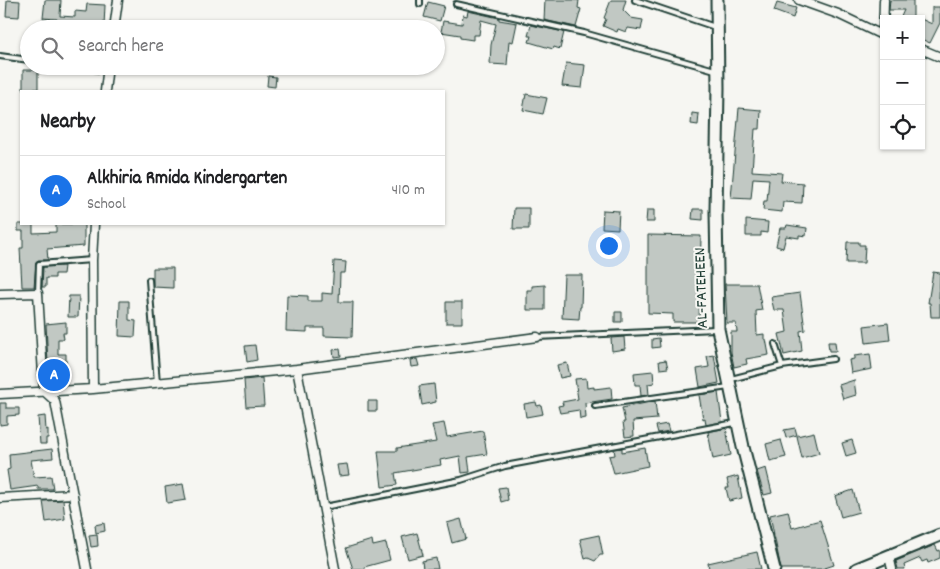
<!DOCTYPE html>
<meta charset="utf-8">
<style>
:root{--surface:#fff;--page:#f2f2f2;--text:#202124;--muted:#757577;--line:#e0e0e0;--accent:#1a73e8}
body{margin:0;font-family:Dekko,sans-serif;background:var(--page);color:var(--text)}
.controls{position:absolute;right:15px;top:15px;display:grid;overflow:hidden;border-radius:0px;box-shadow:0 1px 4px #0004}
.controls button{width:45px;height:45px;display:grid;place-items:center;padding:0;border:0;border-bottom:1px solid var(--line);background:var(--surface);color:var(--text);font:25px sans-serif}
.you{position:absolute;left:608px;top:245px;width:18px;height:18px;margin:-12px;border:4px solid #fff;border-radius:50%;background:#1a73e8;box-shadow:0 0 0 8px #1a73e833}
.badge{display:grid;place-items:center;width:32px;height:32px;border-radius:50%;background:var(--accent);color:#fff;font-size:16px;font-weight:700}
.pin{position:absolute;translate:-50% -50%;border:2px solid #fff;box-shadow:0 1px 5px #0006}
.list{margin:0;padding:0;list-style:none}
h2{display:flex;justify-content:space-between;align-items:center;height:65px;margin:0;padding:0 20px;font-size:21px}
h2 small{font-size:16px;font-weight:400;color:var(--muted)}
.list li{display:grid;grid-template-columns:32px 1fr auto;gap:15px;align-items:center;box-sizing:border-box;height:70px;padding:0 20px;border-top:1px solid var(--line)}
.list b{display:block;font-size:19px;white-space:nowrap}
.list p{margin:0;font-size:16px;white-space:nowrap;color:var(--muted)}
.list em{font-size:16px;font-style:normal;color:var(--muted)}
.icon{flex:none;width:28px;height:28px;fill:none;stroke:currentColor;stroke-width:2;stroke-linecap:round;stroke-linejoin:round}
.map{position:relative;flex:none;width:940px;height:569px;overflow:hidden}
.search{position:absolute;background:var(--surface);box-shadow:0 1px 4px #0004;left:20px;top:20px;width:425px;height:55px;display:flex;align-items:center;gap:12px;box-sizing:border-box;padding:0 18px;border-radius:28px;color:var(--muted);font-size:19px}
.panel{position:absolute;background:var(--surface);box-shadow:0 1px 4px #0004;left:20px;top:90px;width:425px;height:135px;border-radius:0px}
.map>svg:first-child{display:block}
.building{fill:#c1c8c3;stroke:#1f3d34}
.lines{fill:none;stroke-linecap:round;stroke-linejoin:round}
.lane-casing{stroke:#1f3d34;stroke-width:8}
.street-casing{stroke:#1f3d34;stroke-width:11}
.secondary-casing{stroke:#1f3d34;stroke-width:15}
.lane{stroke:#f6f6f2;stroke-width:4}
.street{stroke:#f6f6f2;stroke-width:8}
.secondary{stroke:#f6f6f2;stroke-width:11}
.labels{text-anchor:middle;dominant-baseline:central;stroke-width:4;stroke-linejoin:round;paint-order:stroke}
.street-label{font-size:16px;fill:#1f3d34;stroke:#f6f6f2}
</style>
<div class="map">
<svg width="940" height="569" viewBox="0 0 940 569">
<rect width="100%" height="100%" fill="#f6f6f2"/>
<filter id="ink" filterUnits="userSpaceOnUse"><feTurbulence type="fractalNoise" baseFrequency=".02" numOctaves="2"/><feDisplacementMap in="SourceGraphic" scale="10" xChannelSelector="R" yChannelSelector="G"/><feConvolveMatrix kernelMatrix="1 2 1 2 8 2 1 2 1" color-interpolation-filters="sRGB"/></filter>
<g filter="url(#ink)">
<path class="building" d="M7,0l13,1 -1,16 -13,-1z
M45,0h16l-1,16 15,1v-6l11,1 1,-8 18,1 -1,21 -29,-2v5h-13v-2l-6,-1 1,-7 -14,-1z
M545,0h34l-1,8 3,1 -5,18 -32,-7z
M611,0h15l-3,10 8,8 12,2 -2,10 -13,-2 -2,4 -8,-3 -1,3 -14,-6 3,-7 -2,-1z
M890,0h23v19h-13l4,-9h-15z
M428,2l16,4 -4,15 -16,-4z
M777,3l19,5 -3,10 -19,-7z
M932,7h8v16l-10,20 -9,-4v-20l11,5z
M468,11l31,7v2l18,3 -4,19 -4,-1 -2,24 -17,-1 1,-19 5,-21 -15,-4 -2,15h-6v5l-13,-2v-3l-19,-3 2,-11 19,3 1,-9 4,1z
M531,25l33,7 -4,17 -6,-2 -1,2 -24,-7 2,-6h-3z
M566,63l19,2 -3,23 -20,-2z
M23,70h15v19h-15z
M268,76l8,1 -1,10 -8,-1z
M526,94l21,4 -4,16 -20,-4z
M739,108l22,2 -1,19h-5l-3,42 30,2 -1,8 22,2 -1,20 -19,-1 -1,10 -19,-2 1,-9h3l2,-22 -16,-1 -2,21 -20,-1z
M692,113l7,1 -1,11 -7,-1z
M514,208h15v21h-16z
M693,209h10v11l-11,-1z
M603,210l16,1 -1,18 -16,-1z
M647,210h7v12h-8z
M746,220l22,2 -1,11 -6,-1v4h-15z
M18,224h15v9l23,-1v-8h28v22l-37,3 1,11h-10l-2,3 -2,24h-12l-2,-39h3v-17h-5z
M787,225l20,3 -1,8 -7,-1v3l-13,-2 -3,12 -7,-2 4,-18h6z
M648,235l53,1 -2,86h-26v-8l-25,-1z
M847,242h12v3h6l-1,18h-18z
M334,261l12,1 -1,11h-5l-1,29h14l-1,35 -28,-1v-8h-17v4l-21,-1 1,-36 21,1v5h14v-8l10,1z
M64,266l-1,8h-8v4h-9v9h-4l1,-20z
M153,268h20v20l-20,-1z
M933,272l7,1 -1,25h1v19h-9l-1,-14h-2z
M564,275h18l-1,32h-1l-1,12 -17,-1z
M725,284h32l5,26 -6,1 1,24 7,-1v5h2l3,16 -23,4 1,5 -13,3 -3,-15v-20h6l-1,-9h-9z
M545,285v25h-18v-20h5v-4z
M800,293l5,37 -5,1 2,20 -18,4 -5,-21 8,-2 -3,-22h-10l-3,-13z
M69,296h10l-1,21h-10z
M120,301h9v19l7,1 -1,16 -16,-1z
M446,302h16v21h-16z
M615,312h7v10h-7z
M66,322v11h-3l1,6h-6v15h8v10h-5l1,20h-13l-3,-60z
M888,323l2,17 -24,3 -2,-17z
M624,337l1,12 -13,2 -1,-13z
M659,338l1,9 -8,1v-9z
M828,342h7l1,9h-7z
M255,345l2,15 -10,2 -2,-16z
M340,349l1,7 -7,1 -1,-7z
M870,354l2,15 -21,4 -2,-13 5,-1v-3z
M714,355l5,28 -19,4 -3,-18 12,-2 -2,-11z
M417,359l2,7 -8,1 -1,-7z
M666,360l2,8 -8,1 -1,-8z
M567,363l3,13 -10,2 -3,-13z
M653,371l1,12 -6,1 1,11 -8,1 -1,-11h-5l-1,-12z
M262,378l2,28 -18,1 -2,-27z
M586,378l1,10 7,-1v2l17,-2 1,12 -27,4 1,15 -6,1 -1,-9 -19,3 -2,-7 5,-1 -1,-3 16,-3 -3,-20z
M854,380l2,15 -13,4 -4,-14z
M434,384l2,18 -14,3 -3,-19z
M718,392l4,30 -16,3 -1,-7 -2,1 -4,-24z
M368,401h9v10h-9z
M655,401l2,18 -24,2 1,15 -9,1 -2,-15h2l-3,-14z
M536,402l1,4 4,-1 2,9 -17,3 -2,-13z
M0,403h6v5h13v7l-12,1v8l-7,1z
M45,416l1,14 2,-1v9h-2v6h-6l-2,-27z
M444,423l3,14 36,-6 4,23 -19,3 2,15 -8,1 -2,-17 -20,4 1,5 -46,8 2,12 -15,2 -4,-36h19v-3l39,-6 -4,-17z
M667,424l2,7 -11,2 -2,-7z
M726,428l5,27 -18,4 -5,-27z
M795,428l2,7 -11,3 -2,-8z
M814,432l5,21 -17,5 -5,-22z
M781,440l5,17 -16,4 -4,-17z
M852,440l4,13 -10,3 -4,-13z
M622,448v4l23,-4 3,18 -34,7 -5,-17 6,-1 -1,-6z
M52,449l1,9 -22,2 3,17 17,-1 2,13h-15v-3l-28,4 -3,-20 3,-1 -1,-15z
M347,464l2,11 -10,1 -2,-11z
M766,468l6,25 -8,2 -7,-24z
M738,476l4,22 -13,3 -3,-13h3l-2,-9z
M183,484l3,16 -19,3 -2,-16z
M506,487l2,13 -7,2 -3,-14z
M853,490l6,22 -18,5 -6,-21z
M63,500l2,19 -19,3 -3,-21z
M788,511l4,17 28,-8 14,45 -12,4h-41l-11,-54z
M461,519l5,20 -14,4 -5,-20z
M104,523l1,8 -9,2 -1,-8z
M417,533l6,22 -15,4 -6,-22z
M97,534l1,12 -7,1 -2,-12z
M599,535l4,20h-3l-5,6 -7,-3 -3,1 -5,-20z
M372,540l1,6 13,-3 4,17 -26,7v2h-11l-7,-21z
M935,545l3,6 2,-1v8l-12,5 -1,-3 -5,2 -2,-4 -16,7 1,4h-7l-2,-8z
M757,552l4,17h-52l-1,-6z
M436,558l2,11h-15l-1,-8z"/>
<g class="lines">
<g class="lane-casing">
<path id="lane" d="M635,0l80,27
M420,4v-4
M456,4l128,29 131,37
M0,56l29,4
M75,66l32,5
M149,280l8,103
M38,293l1,-29 53,-4
M537,337l179,-8
M775,344l7,22
M731,379l51,-13 51,-7
M595,406l134,-19
M324,507l137,-27 44,-14 230,-43"/>
</g>
<g class="street-casing">
<path id="street" d="M799,0l39,14 46,22
M114,29l4,-29
M883,36l1,-36
M921,49l19,8
M105,91l3,-25
M0,294l38,-1 6,98 11,10 32,168
M297,369l38,200
M93,389l-1,-129 2,-36
M0,394l93,-5 204,-20 240,-32
M0,498l73,-4
M889,556l3,13"/>
</g>
<g class="secondary-casing">
<path id="secondary" d="M717,0l1,88 -2,123 2,118 25,118 31,122
M857,569l83,-34"/>
</g>
<use href="#lane" class="lane"/>
<use href="#street" class="street"/>
<use href="#secondary" class="secondary"/>
</g>
</g>
<g class="labels">
<g class="street-label">
<text transform="translate(702 288) rotate(-92)">AL-FATEHEEN</text>
</g>
</g>
</svg>
<div class="controls">
<button>+</button>
<button>−</button>
<button><svg class="icon" aria-label="locate" viewBox="0 0 24 24"><circle cx="12" cy="12" r="6"/><path d="M12 2v4M12 18v4M2 12h4M18 12h4"/></svg></button>
</div>
<div class="you"></div>
<div class="pin badge" style="left:54px;top:375px">A</div>
<div class="search"><svg class="icon" aria-label="search" viewBox="0 0 24 24"><circle cx="10" cy="10" r="6"/><path d="M15 15l6 6"/></svg>Search here</div>
<section class="panel">
<h2>Nearby<small></small></h2>
<ul class="list">
<li><span class="badge">A</span><div><b>Alkhiria Rmida Kindergarten</b><p>School</p></div><em>410 m</em></li>
</ul>
</section>
</div>
